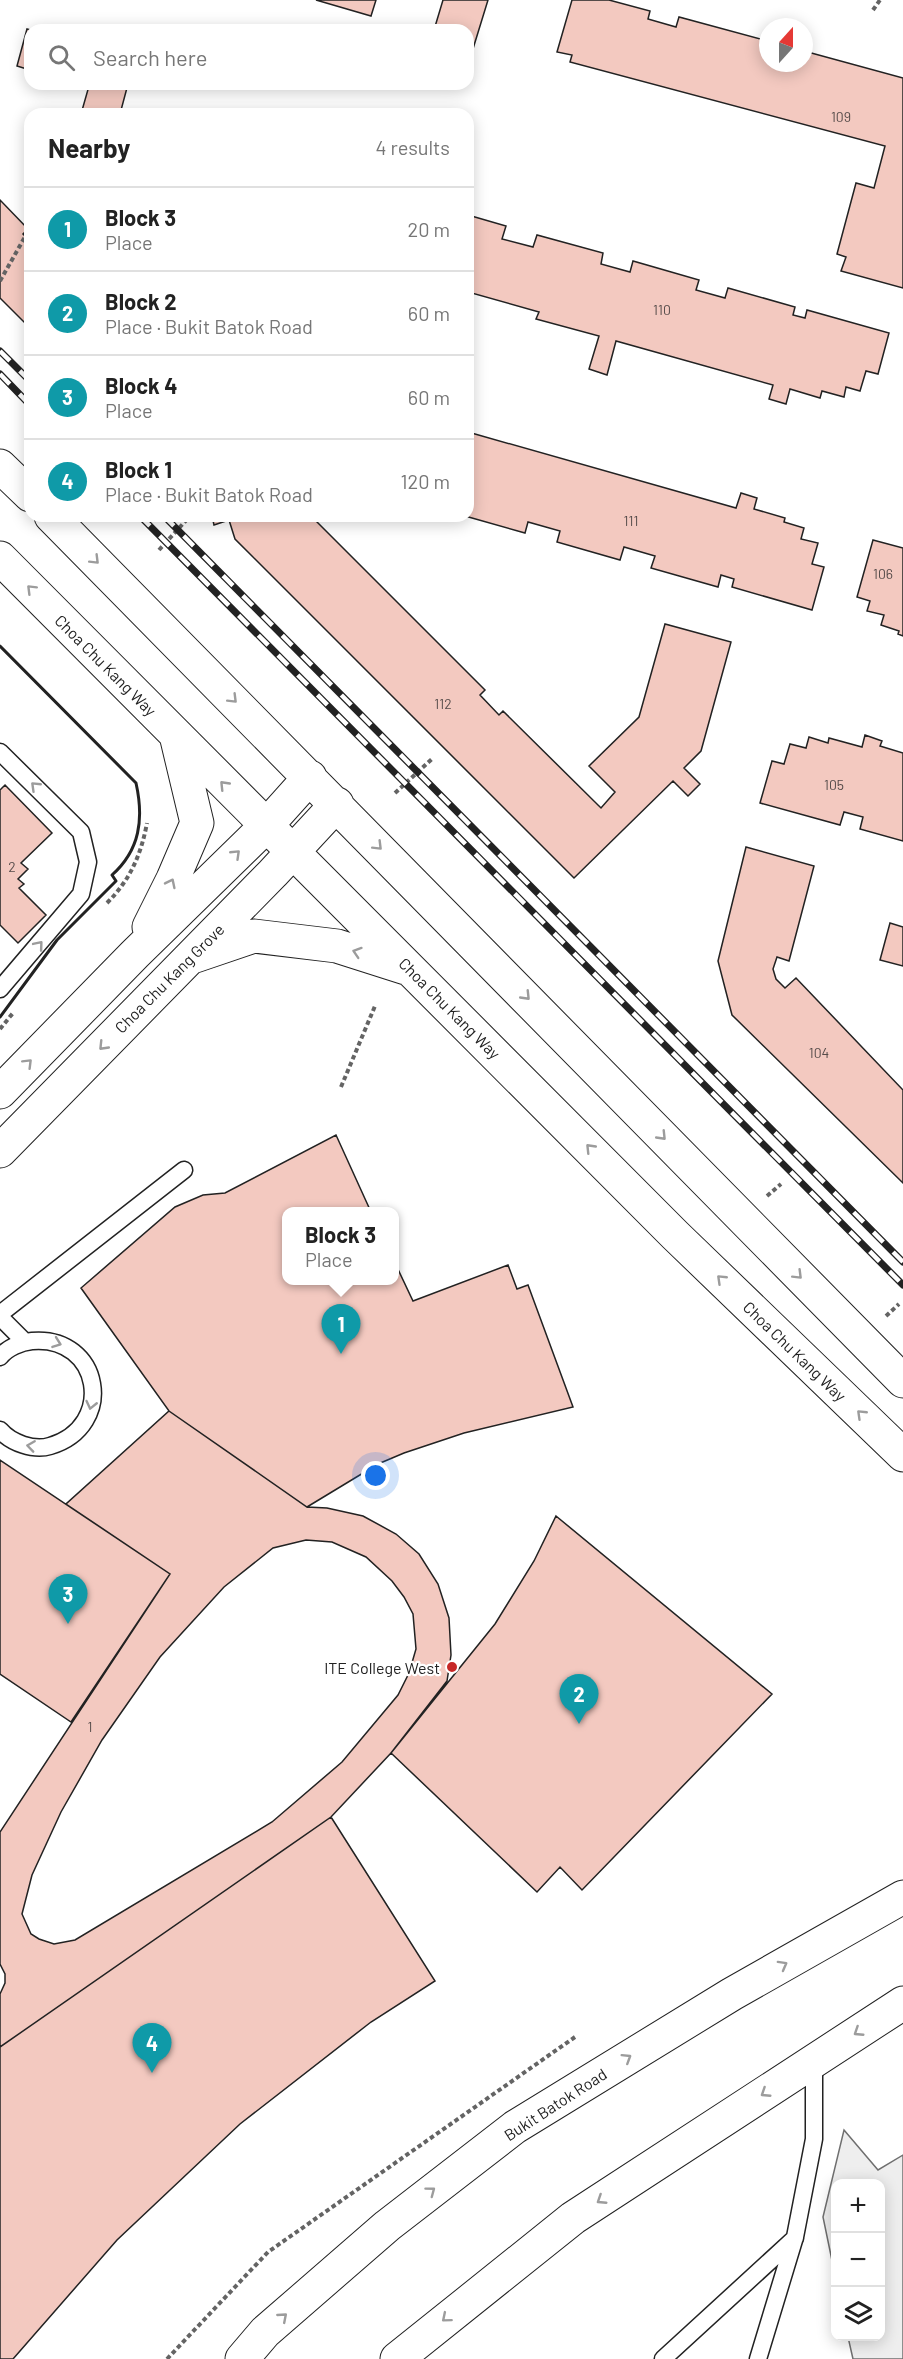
<!DOCTYPE html>
<meta charset="utf-8">
<style>
:root{--surface:#fff;--page:#f6f6f6;--text:#222;--muted:#767676;--line:#e0e0e0;--accent:#111827}
body{margin:0;font-family:Barlow,sans-serif;background:var(--page);color:var(--text)}
.controls{position:absolute;right:18px;bottom:18px;display:grid;overflow:hidden;border-radius:12px;box-shadow:0 3px 15px #0003}
.controls button{width:54px;height:54px;display:grid;place-items:center;padding:0;border:0;border-bottom:2px solid var(--line);background:var(--surface);color:var(--text);font:30px sans-serif}
.compass{position:absolute;left:759px;top:18px;width:54px;height:54px;border-radius:50%;background:var(--surface);box-shadow:0 3px 15px #0003;rotate:21deg}
.you{position:absolute;left:376px;top:1476px;width:21px;height:21px;margin:-15px;border:4px solid #fff;border-radius:50%;background:#1a73e8;box-shadow:0 0 0 9px #1a73e833}
.badge{display:grid;place-items:center;width:39px;height:39px;border-radius:50%;background:var(--accent);color:#fff;font-size:20px;font-weight:700}
.pin{position:absolute;translate:-50% -50px;filter:drop-shadow(0 2px 3px #0008)}
.pin::after{content:'';position:absolute;top:32px;width:21px;height:18px;background:inherit;clip-path:polygon(0 0,100% 0,50% 100%)}
.popup{position:absolute;left:282px;top:1207px;width:117px;height:78px;box-sizing:border-box;display:grid;place-content:center;border-radius:12px;background:var(--surface);filter:drop-shadow(0 2px 4px #0005);font-size:20px;white-space:nowrap;color:var(--muted)}
.popup b{font-size:22px;color:var(--text)}
.popup::after{content:'';position:absolute;left:50%;top:100%;margin-left:-12px;border:12px solid transparent;border-top-color:var(--surface)}
.list{margin:0;padding:0;list-style:none}
h2{display:flex;justify-content:space-between;align-items:center;height:78px;margin:0;padding:0 24px;font-size:26px}
h2 small{font-size:20px;font-weight:400;color:var(--muted)}
.list li{display:grid;grid-template-columns:39px 1fr auto;gap:18px;align-items:center;box-sizing:border-box;height:84px;padding:0 24px;border-top:2px solid var(--line)}
.list b{display:block;font-size:22px;white-space:nowrap}
.list p{margin:0;font-size:20px;white-space:nowrap;color:var(--muted)}
.list em{font-size:20px;font-style:normal;color:var(--muted)}
.icon{flex:none;width:33px;height:33px;fill:none;stroke:currentColor;stroke-width:2;stroke-linecap:round;stroke-linejoin:round}
.map{position:relative;flex:none;width:903px;height:2359px;overflow:hidden}
.search{position:absolute;background:var(--surface);box-shadow:0 3px 15px #0003;left:24px;top:24px;width:450px;height:66px;display:flex;align-items:center;gap:15px;box-sizing:border-box;padding:0 21px;border-radius:18px;color:var(--muted);font-size:22px}
.panel{position:absolute;background:var(--surface);box-shadow:0 3px 15px #0003;left:24px;top:108px;width:450px;height:414px;border-radius:18px}
.map>svg:first-child{display:block}
.green{fill:#eee;stroke:#6f6f6f;stroke-width:1.5}
.building{fill:#f3c9c0;stroke:#222;stroke-width:1.5;fill-rule:evenodd}
.lines{fill:none;stroke-linecap:round;stroke-linejoin:round}
.lane-casing{stroke:#222;stroke-width:19}
.secondary-casing{stroke:#222;stroke-width:35}
.primary-casing{stroke:#222;stroke-width:35}
.path{stroke:#646464;stroke-width:4;stroke-dasharray:4.5 3;stroke-linecap:butt}
.lane{stroke:#fff;stroke-width:16}
.secondary{stroke:#fff;stroke-width:33}
.primary{stroke:#fff;stroke-width:33}
.rail-casing{stroke:#222;stroke-width:7}
.rail{stroke:#fff;stroke-width:4.5;stroke-dasharray:14;stroke-linecap:butt}
.wall{stroke:#222;stroke-width:3}
.oneway{stroke:#9c9c9c}
.poi-dot{fill:#c62828;stroke:#fff;stroke-width:2}
.labels{text-anchor:middle;dominant-baseline:central;stroke-width:4.5;stroke-linejoin:round;paint-order:stroke}
.number-label{font-size:14px;fill:#564c4a}
.street-label{font-size:16px;fill:#222;stroke:#fff}
.poi-label{font-size:16px;fill:#222;stroke:#fff;text-anchor:end}
</style>
<div class="map">
<svg width="903" height="2359" viewBox="0 0 903 2359">
<rect width="100%" height="100%" fill="#fff"/>
<path class="green" d="M844,2130l34,40 25,-15v204h-50l-5,-22 32,-1v-152h-44l-1,91 -12,-58z"/>
<path class="building" d="M316,0h60l-5,16z
M443,0h45l-16,52 -4,-1v-21h-34z
M572,0h37l41,11 -2,8 28,8 3,-10 89,24v22h36v-12l99,27v210l-62,-17 5,-14 -9,-3 19,-71 18,5 11,-42 -315,-84 2,-7 -15,-3z
M27,29l4,1 -1,40 -13,-4z
M84,84h44l-8,30h-39l8,-28z
M0,200l28,29 -5,5 7,7v87l-30,-30z
M468,215l38,11 -4,13 31,8 4,-12 66,18 -2,11 29,8 3,-11 66,19 -3,10 29,8 3,-10 67,19 -2,8 12,3 2,-8 82,23 -11,41 -12,-3 -6,20 -14,-4 -2,10 -22,-6 -2,7 -30,-9 -4,15 -17,-5 4,-14 -157,-44 -9,34 -18,-6 10,-33 -63,-17 3,-7 -71,-20z
M468,432l268,76 5,-15 16,5 -3,11 31,9 -1,4 20,6 -3,11 17,4 -6,21 12,3 -12,43 -80,-23 2,-8 -13,-4 -3,12 -67,-19 4,-12 -31,-9 -4,13 -63,-18 3,-11 -32,-9 -3,11 -60,-17h3z
M212,516h99l174,174 -5,5 19,20 4,-4 98,97 14,-16 -26,-26 50,-49 26,-93 66,18 -30,109 -17,17 16,16 -12,12 -15,-15 -99,97 -339,-339 -6,-19 -15,5z
M873,540l30,8v88l-5,-2 1,-3 -18,-6 3,-10 -17,-4 3,-10 -13,-4z
M865,735l17,6 -2,5 23,7v88l-43,-12 3,-12 -19,-5 -4,13 -80,-22 12,-42 12,3 6,-20 16,4 3,-11 19,6 1,-5 33,9z
M5,785l47,48 -31,30 7,6 -10,10 6,5 -5,4 27,27 -28,28 -18,-18v-135z
M746,847l68,19 -25,95 -12,-4 -4,12 3,10 9,9 11,-10 107,112v93l-171,-168 -14,-54z
M890,923l13,4v39l-23,-6z
M336,1135l35,77h-84v68h108v-17l18,38 95,-36 9,24 11,-4 45,122 -109,26 -60,20 -26,11 -71,43 -138,-96 -88,-123 94,-81 28,-12 22,-2z
M169,1411l138,96 20,1 36,8 33,18 23,20 19,30 11,34 2,37 -4,26 -56,72 -60,64 -331,230v-53l5,-11v-9l-5,-10v-132l170,-258 -104,-70zM306,1540l26,2 34,15 26,24 12,16 9,17 3,35 -7,24 -11,22 -56,67 -70,60 -197,118 -21,4 -15,-5 -8,-5 -9,-20 10,-39 29,-63 41,-72 58,-83 64,-70 49,-39z
M0,1460l170,114 -99,148 -71,-48z
M556,1516l216,178 -190,196 -22,-23 -23,25 -146,-139 104,-129 39,-63z
M331,1817l104,164 -64,41 -131,102 -123,116 -104,119h-13v-312z"/>
<g class="lines">
<g class="lane-casing">
<path id="lane" d="M0,752l81,80 7,30 -7,32 -81,95
M0,1314l184,-144
M0,1317l24,24
M0,1357c7,-9 21,-15 32,-16 69,-6 85,85 18,105 -16,5 -39,-3 -50,-16
M663,2359l132,-121
M758,2359l37,-122 19,-98v-77"/>
</g>
<g class="secondary-casing">
<path id="secondary" d="M0,466l30,29
M51,516l852,865
M0,558l675,677 228,220
M149,927l24,-48 24,-56 -21,-88
M195,956l59,-20 83,10 69,22
M0,1092l135,-138 131,-128 44,-49
M0,1151l273,-278 64,-69"/>
</g>
<g class="primary-casing">
<path id="primary" d="M242,2359l23,-27 122,-106 128,-99 217,-133 171,-97
M397,2359l176,-141 330,-215"/>
</g>
<path class="path" d="M873,10l7,-10
M0,281l26,-46
M159,550l31,-34
M395,793l38,-35
M107,903c23,-23 34,-48 40,-80
M0,1029l13,-16
M341,1087l34,-81
M767,1196l14,-12
M886,1316l13,-12
M167,2359l101,-107 307,-215"/>
<use href="#lane" class="lane"/>
<use href="#secondary" class="secondary"/>
<use href="#primary" class="primary"/>
<g class="rail-casing">
<path id="rail" d="M0,351l30,30
M0,374l30,31
M140,516l763,769
M164,516l739,746"/>
</g>
<use href="#rail" class="rail"/>
<path class="wall" d="M0,646l136,137c8,36 4,67 -24,92l4,6 -59,59 -57,77"/>
</g>
<defs><path id="oneway-chevron" d="M-2-3.5L2.5 0L-2 3.5" fill="none" stroke-width="1.6" stroke-linecap="round" stroke-linejoin="round" transform="scale(1.5)"/></defs>
<g class="oneway">
<use href="#oneway-chevron" transform="translate(95 560) rotate(45)"/>
<use href="#oneway-chevron" transform="translate(31 589) rotate(-135)"/>
<use href="#oneway-chevron" transform="translate(233 699) rotate(45)"/>
<use href="#oneway-chevron" transform="translate(224 785) rotate(-134)"/>
<use href="#oneway-chevron" transform="translate(35 786) rotate(-136)"/>
<use href="#oneway-chevron" transform="translate(378 846) rotate(45)"/>
<use href="#oneway-chevron" transform="translate(236 854) rotate(-44)"/>
<use href="#oneway-chevron" transform="translate(171 883) rotate(-64)"/>
<use href="#oneway-chevron" transform="translate(39 945) rotate(-50)"/>
<use href="#oneway-chevron" transform="translate(357 952) rotate(-162)"/>
<use href="#oneway-chevron" transform="translate(526 996) rotate(46)"/>
<use href="#oneway-chevron" transform="translate(103 1046) rotate(134)"/>
<use href="#oneway-chevron" transform="translate(28 1063) rotate(-45)"/>
<use href="#oneway-chevron" transform="translate(662 1136) rotate(46)"/>
<use href="#oneway-chevron" transform="translate(590 1148) rotate(-134)"/>
<use href="#oneway-chevron" transform="translate(798 1275) rotate(45)"/>
<use href="#oneway-chevron" transform="translate(721 1279) rotate(-136)"/>
<use href="#oneway-chevron" transform="translate(57 1343) rotate(20)"/>
<use href="#oneway-chevron" transform="translate(91 1405) rotate(103)"/>
<use href="#oneway-chevron" transform="translate(861 1414) rotate(-136)"/>
<use href="#oneway-chevron" transform="translate(31 1446) rotate(-172)"/>
<use href="#oneway-chevron" transform="translate(783 1965) rotate(-29)"/>
<use href="#oneway-chevron" transform="translate(858 2032) rotate(147)"/>
<use href="#oneway-chevron" transform="translate(627 2058) rotate(-32)"/>
<use href="#oneway-chevron" transform="translate(765 2093) rotate(147)"/>
<use href="#oneway-chevron" transform="translate(431 2191) rotate(-37)"/>
<use href="#oneway-chevron" transform="translate(601 2200) rotate(147)"/>
<use href="#oneway-chevron" transform="translate(283 2317) rotate(-41)"/>
<use href="#oneway-chevron" transform="translate(446 2318) rotate(140)"/>
</g>
<circle class="poi-dot" cx="452" cy="1667" r="6"/>
<g class="labels">
<g class="number-label">
<text x="841" y="116">109</text>
<text x="662" y="309">110</text>
<text x="631" y="520">111</text>
<text x="883" y="573">106</text>
<text x="443" y="703">112</text>
<text x="834" y="784">105</text>
<text x="12" y="866">2</text>
<text x="819" y="1052">104</text>
<text x="90" y="1726">1</text>
</g>
<g class="street-label">
<text transform="translate(106 665) rotate(45)">Choa Chu Kang Way</text>
<text transform="translate(169 978) rotate(-45)">Choa Chu Kang Grove</text>
<text transform="translate(450 1008) rotate(45)">Choa Chu Kang Way</text>
<text transform="translate(795 1351) rotate(44)">Choa Chu Kang Way</text>
<text transform="translate(555 2104) rotate(-33)">Bukit Batok Road</text>
</g>
<g class="poi-label">
<text x="440" y="1667">ITE College West</text>
</g>
</g>
</svg>
<div class="controls">
<button>+</button>
<button>−</button>
<button><svg class="icon" aria-label="layers" viewBox="0 0 24 24"><path d="M12 4l9 5-9 5-9-5zM3 14l9 5 9-5"/></svg></button>
</div>
<svg class="compass" viewBox="-18 -18 36 36"><path d="M0-13l5 13h-10z" fill="#e53935"/><path d="M0 13l5-13h-10z" fill="#767676"/></svg>
<div class="you"></div>
<div class="pin badge" style="left:341px;top:1354px;background:#0f9aa8">1</div>
<div class="popup"><b>Block 3</b>Place</div>
<div class="pin badge" style="left:579px;top:1724px;background:#0f9aa8">2</div>
<div class="pin badge" style="left:68px;top:1624px;background:#0f9aa8">3</div>
<div class="pin badge" style="left:152px;top:2073px;background:#0f9aa8">4</div>
<div class="search"><svg class="icon" aria-label="search" viewBox="0 0 24 24"><circle cx="10" cy="10" r="6"/><path d="M15 15l6 6"/></svg>Search here</div>
<section class="panel">
<h2>Nearby<small>4 results</small></h2>
<ul class="list">
<li><span class="badge" style="background:#0f9aa8">1</span><div><b>Block 3</b><p>Place</p></div><em>20 m</em></li>
<li><span class="badge" style="background:#0f9aa8">2</span><div><b>Block 2</b><p>Place · Bukit Batok Road</p></div><em>60 m</em></li>
<li><span class="badge" style="background:#0f9aa8">3</span><div><b>Block 4</b><p>Place</p></div><em>60 m</em></li>
<li><span class="badge" style="background:#0f9aa8">4</span><div><b>Block 1</b><p>Place · Bukit Batok Road</p></div><em>120 m</em></li>
</ul>
</section>
</div>
